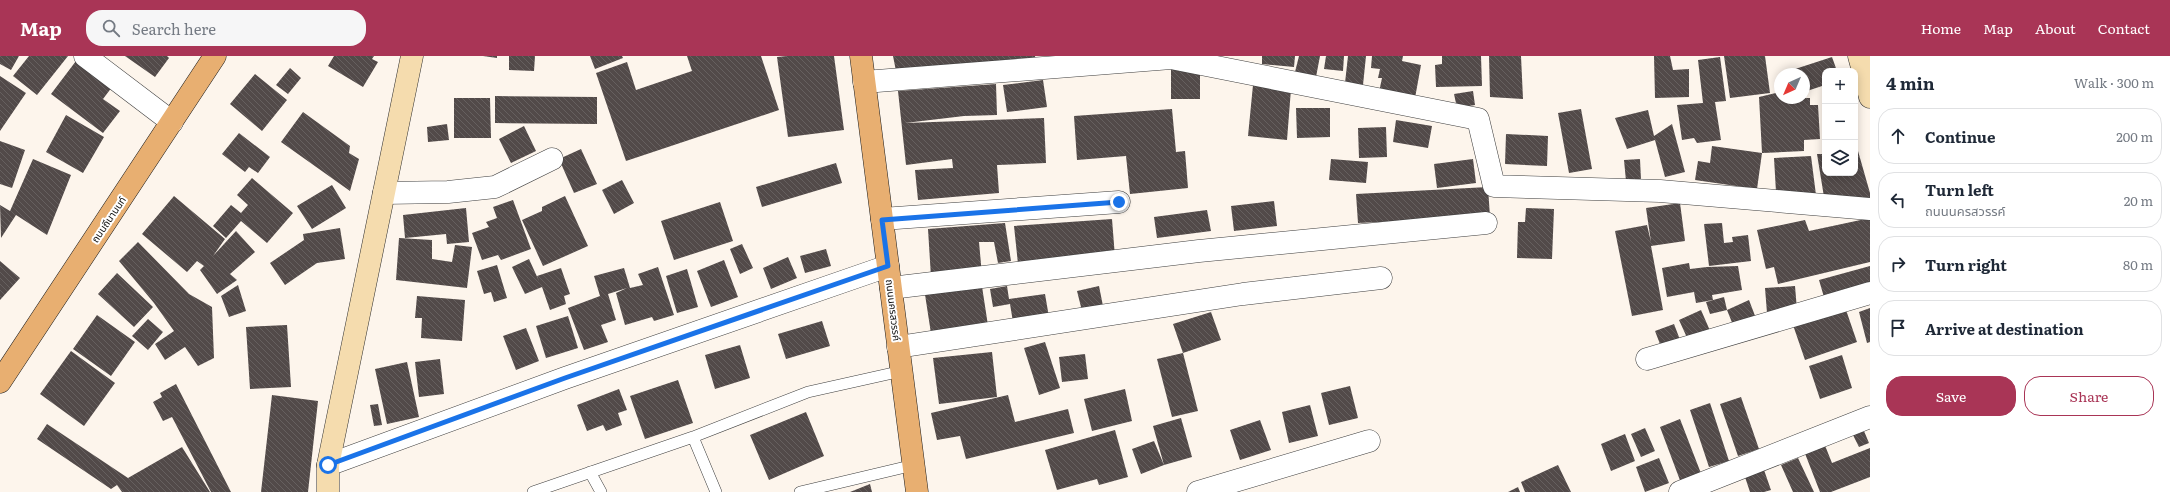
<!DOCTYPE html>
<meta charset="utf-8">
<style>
:root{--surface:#fff;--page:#f6f6f7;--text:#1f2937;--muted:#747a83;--line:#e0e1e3;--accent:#a93556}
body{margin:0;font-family:Literata,"Noto Sans Thai",serif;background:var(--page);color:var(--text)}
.controls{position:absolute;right:12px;top:12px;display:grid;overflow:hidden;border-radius:8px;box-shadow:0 2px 10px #0003}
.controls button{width:36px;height:36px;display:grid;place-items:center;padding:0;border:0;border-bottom:1px solid var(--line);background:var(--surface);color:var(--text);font:20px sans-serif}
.compass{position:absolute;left:1774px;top:12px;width:36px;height:36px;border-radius:50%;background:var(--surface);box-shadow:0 2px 10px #0003;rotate:224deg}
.stop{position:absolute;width:12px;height:12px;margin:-9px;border:3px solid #1a73e8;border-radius:50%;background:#fff}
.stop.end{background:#1a73e8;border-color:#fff;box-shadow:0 1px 4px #0008}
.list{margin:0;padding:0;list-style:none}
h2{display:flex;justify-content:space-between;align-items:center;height:52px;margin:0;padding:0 16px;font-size:17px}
h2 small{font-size:13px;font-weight:400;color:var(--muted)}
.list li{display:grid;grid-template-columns:26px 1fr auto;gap:12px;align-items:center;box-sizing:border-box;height:56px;margin:0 8px 8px;padding:0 8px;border:1px solid var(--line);border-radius:16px}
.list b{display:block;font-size:15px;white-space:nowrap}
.list p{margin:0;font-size:13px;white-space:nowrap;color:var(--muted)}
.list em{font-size:13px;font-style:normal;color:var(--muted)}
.actions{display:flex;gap:8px;padding:12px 16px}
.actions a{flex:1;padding:9px 0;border:1px solid var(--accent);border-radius:16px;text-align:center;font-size:14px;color:var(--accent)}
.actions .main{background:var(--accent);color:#fff}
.icon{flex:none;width:22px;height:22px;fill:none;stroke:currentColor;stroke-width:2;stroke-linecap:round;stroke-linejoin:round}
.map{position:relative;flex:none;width:1870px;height:436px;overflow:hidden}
header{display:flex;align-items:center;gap:24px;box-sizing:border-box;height:56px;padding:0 20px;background:var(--accent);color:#fff}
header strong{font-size:19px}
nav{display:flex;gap:22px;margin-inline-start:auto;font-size:14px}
.search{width:280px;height:36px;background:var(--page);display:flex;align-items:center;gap:10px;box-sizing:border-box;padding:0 14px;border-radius:16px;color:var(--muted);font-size:15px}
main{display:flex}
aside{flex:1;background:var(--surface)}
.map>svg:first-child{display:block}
.building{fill:url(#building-back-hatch)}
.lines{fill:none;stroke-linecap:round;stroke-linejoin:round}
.lane-casing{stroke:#3e3e3e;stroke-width:12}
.street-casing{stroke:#3e3e3e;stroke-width:23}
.secondary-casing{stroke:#2d2d2d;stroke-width:23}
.primary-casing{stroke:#1c1c1c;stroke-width:23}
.lane{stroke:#fff;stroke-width:11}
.street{stroke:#fff;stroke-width:22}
.secondary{stroke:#f5dcae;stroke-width:22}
.primary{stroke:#e8af71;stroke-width:22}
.route{stroke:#1a73e8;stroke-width:5}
.labels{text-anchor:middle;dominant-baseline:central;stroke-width:4;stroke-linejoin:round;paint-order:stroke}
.street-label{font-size:10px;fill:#0b0b0b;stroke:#fff}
</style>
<header>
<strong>Map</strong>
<div class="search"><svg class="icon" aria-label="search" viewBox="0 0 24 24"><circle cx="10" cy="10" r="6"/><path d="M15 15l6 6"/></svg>Search here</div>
<nav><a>Home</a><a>Map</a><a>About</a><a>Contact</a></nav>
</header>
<main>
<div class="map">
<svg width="1870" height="436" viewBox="0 0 1870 436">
<defs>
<pattern id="building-back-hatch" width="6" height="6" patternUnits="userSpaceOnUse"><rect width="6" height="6" fill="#524a49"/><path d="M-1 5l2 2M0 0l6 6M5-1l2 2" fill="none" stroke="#66605f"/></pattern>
</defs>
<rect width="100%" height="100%" fill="#fdf5ec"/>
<path class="building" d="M0,0h19l-8,14 -11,-6z
M29,0h39l-31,39 -24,-19z
M125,0h42l2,2 -14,19z
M334,0h40l-2,3 6,3 -15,25 -35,-21z
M483,0h14v2z
M509,0h26l-1,15 -25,-1z
M590,0h32l1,2 -28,11z
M687,0h74l18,54 -153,51 -30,-88 31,-11 9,28 56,-19z
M787,0h47l10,74 -56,7 -11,-80z
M893,0h142l1,5 -140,10z
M1262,0h33l-1,11 -32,-3z
M1299,0h21l-4,21 -21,-5z
M1326,0h18l-1,15 -19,-2z
M1348,0h18l-3,29 -18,-2z
M1372,0h31l-1,5 19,4 -6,33 -36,-6 3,-14h-4l2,-9 -9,-1z
M1442,0h39l1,30 -46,1 -1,-22 7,-1z
M1489,0h32l2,43 -33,-2z
M1654,0h16l3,14 16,-1v28l-34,1z
M1724,0h41l5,37 -40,5z
M1720,1l6,44 -11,1 6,38 -24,3 -3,-5 -12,2 -5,-35 26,-2 -5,-43z
M1832,1l5,14h-12v14l-21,7v-18h-11l-1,-4z
M76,5l36,26 -9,12 17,12 -17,22 -52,-39z
M290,12l11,10 -13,16 -12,-9z
M1171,12h29v31h-29z
M255,18l32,26 -25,31 -32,-27z
M0,20l26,17 -26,38z
M1043,24l4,27 -40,5 -4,-27z
M996,28l1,31 -33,1 -59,7 139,-5 2,45 -49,2 2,28 -81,7 -3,-30 38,-2 -1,-9 -46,6 -8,-74z
M1253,29l38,4 -4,51 -39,-4z
M1473,35l2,14 -18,3 -3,-14z
M1780,36v6h30v7h8l2,34 -16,1v11l-42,2 -5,36 -62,-9 3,-19 12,2 2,-17 50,7 -3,-56z
M495,40l102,1v27l-102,-1z
M454,42h36l1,40h-37z
M1296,52h34v29l-33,1z
M1172,53l4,43 9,-1 3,37 -58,6 -4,-38 -49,4 -3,-44z
M1581,53l11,60 -23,4 -11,-60z
M1648,54l6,26 18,-12 13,48 -20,5 -10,-37 -28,9 -12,-31z
M303,56l47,34 -1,7 10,6 -9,32 -69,-49z
M66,59l38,22 -21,36 -37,-21z
M1396,64l36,6 -4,22 -35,-6z
M447,68l2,16 -21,2 -1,-15z
M524,70l12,25 -25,12 -12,-24z
M1386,71l1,30 -28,1 -1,-30z
M239,77l31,24 -12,16 -9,-6 -4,5 -23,-18z
M1506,78l42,2 -1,30 -42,-2z
M0,85l25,9 -13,38 -12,-4z
M581,93l16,35 -23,9 -15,-34z
M1855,95h3l12,42v8l-46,-4 -7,-43h8v19h30z
M1811,100l5,39 -40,-3 -2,-34z
M33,103l38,16 -24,60 -31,-20 -15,23 -1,-33 10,6z
M1331,103l37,3 -2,21 -37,-3z
M1473,103l3,24 -39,5 -3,-24z
M1640,103l1,21 -15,1 -2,-21z
M836,107l6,20 -80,24 -6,-20z
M252,122l41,35 -26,30 -26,-22 -15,17 -13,-12 18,-21 10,8 7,-8 -11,-10z
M622,124l12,23 -20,11 -12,-24z
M332,129l14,23 -34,21 -15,-23z
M1488,131l2,30 -132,6 -2,-29z
M174,140l51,43 -12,17 23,-25 19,21 -25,22 7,6 -20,14 -17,-24 4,-4 -7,-5 -10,11 -45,-38z
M565,140l23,50 -45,20 -21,-46 20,-9v-4z
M513,144l18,49 -30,11 -3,-5 -16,5 -10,-27 17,-6 -3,-5 11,-4 -4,-11z
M1274,145l3,25 -43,5 -3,-25z
M720,146l13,39 -59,19 -13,-39z
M1680,147l5,38 -34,5 12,64 -31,6 -17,-85 32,-6 4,17 -5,-34z
M466,152l3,34 -22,2 -1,-10 -41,4 -2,-23z
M1526,152l28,1 -2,50 -35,-1 1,-36h7z
M1207,154l4,21 -54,7 -3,-21z
M1870,162v44l-92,22 -4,-17 -8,2 -9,-39 48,-10 4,11z
M1112,163l3,38 -97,7 -4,-38z
M1005,167l6,38 -13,2 -4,-21h-15l3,33 -51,2 -3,-48z
M1722,167l2,20 9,-1 -1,-5 16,-2 3,26 -42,5 -5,-42z
M340,172l5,31 -28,4 -32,22 -15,-22 34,-23 -1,-6z
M399,182l33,2v19l20,3 3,-17 17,2 -5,41 -71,-8z
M138,186l51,52 23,13 2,51 -16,8 -13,-19 -20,13 -10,-16 19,-13 -20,-28 -35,-42z
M742,188l11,24 -13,6 -10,-25z
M826,193l5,17 -26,7 -5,-17z
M788,201l9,21 -26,11 -8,-21z
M529,203l10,22 -2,-5 24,-8 9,26 -6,2 2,8 -16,6 -8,-23 -17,7 -13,-27z
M724,204l14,37 -27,10 -14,-36z
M0,205l20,17 -20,22z
M1689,207l1,6 17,-2 31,-1 4,24 -30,5 1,5 -17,3 -2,-11 -27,5 -5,-29z
M497,209l10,33 -13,4 -3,-10 -7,2 -7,-23z
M1870,210v25l-44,13 -7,-24z
M658,211l16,48 -20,6 -2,-4 -27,8 -9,-32 11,-5 -19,6 8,26 -15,5 7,17 -24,8 -16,-42 32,-12 -6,-20 30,-8 6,20 13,-3 -5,-11z
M687,213l11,38 -21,6 -11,-37z
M117,217l36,34 -19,20 -36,-33z
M981,224l8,52 -57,8 -8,-52z
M238,229l8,26 -17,6 -8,-21z
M1007,230l2,13 36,-5 5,29 -36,5 -4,-24 -17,3 -3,-18z
M1099,230l4,20 -21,5 -5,-20z
M1795,230l2,24 -30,3 -2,-25z
M417,240l48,4 -3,41 -41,-3 1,-20h-7z
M1724,241l3,13 -17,4 -4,-12z
M1749,244l8,21 -22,9 -8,-20z
M1845,251l12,35 -52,18 -12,-35z
M1870,252v34l-3,1 -8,-31z
M1701,254l10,23 -22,9 -10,-22z
M1211,256l10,28 -38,13 -10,-29z
M97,259l38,27 -24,34 -38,-27z
M568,260l10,32 -32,10 -10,-32z
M148,263l15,13 -15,18 -16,-14z
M822,265l8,25 -44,13 -8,-25z
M1674,268l8,21 -19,7 -8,-21z
M287,269l4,62 -41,2 -4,-62z
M526,272l13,33 -23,9 -13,-34z
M1045,286l15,46 -21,7 -15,-47z
M740,289l10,33 -35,11 -10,-34z
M71,295l44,32 -31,43 -44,-32z
M992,296l5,45 -58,7 -6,-46z
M1183,297l15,58 -26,6 -15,-58z
M1085,298l3,25 -26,3 -3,-25z
M1842,299l10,33 -32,11 -11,-33z
M440,303l4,35 -25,3 -4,-35z
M407,306l12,55 -32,7 -12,-55z
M678,324l15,43 -48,16 -15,-43z
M176,328l55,108h-20l-39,-75 -9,4 -10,-19 9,-5 -2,-4z
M1350,330l8,32 -29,7 -8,-32z
M619,333l8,21 -9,3 4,12 -16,6 -3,-6 -16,6 -10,-26z
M1125,333l7,32 -40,10 -8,-32z
M272,339l46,6 -10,91h-47z
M1008,339l7,27 53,-13 6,24 -108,26 -6,-23 -23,4 -6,-27z
M1741,341l18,52 -21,7 -18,-52z
M1710,347l19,58 -20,6 -19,-57z
M378,348l4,21 -8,1 -4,-21z
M1310,349l8,31 -29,7 -7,-31z
M806,356l18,44 -55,24 -19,-45z
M1181,362l11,39 -28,8 -11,-39z
M1680,363l22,57 -21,7 -21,-56z
M1260,364l11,30 -31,10 -10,-30z
M47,368l81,54 54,-31 28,45h-88l-5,-7 -6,4 -74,-50z
M1645,372l10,23 -14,6 -10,-23z
M1115,374l13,47 -29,8 -2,-6 -40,11 -12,-40z
M1864,375l5,12 -10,4 -7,-14z
M1625,378l10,27 -24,10 -10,-27z
M1154,385l10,24 -23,9 -9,-25z
M1824,387l8,20 38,-15v29l-39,15h-11l-16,-41z
M1659,402l10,25 -24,9 -9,-25z
M1798,402l16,34h-21l-12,-27z
M1558,409l13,27h-46l-4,-10z
M1764,414l7,20 -7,2h-14l-5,-15z
M870,428l2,8h-22z
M1518,431l2,5h-12z"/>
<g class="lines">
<g class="lane-casing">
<path id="lane" d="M693,381l23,55
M590,416l11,20
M533,436l160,-55 115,-45 94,-21
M800,436l114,-27"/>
</g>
<g class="street-casing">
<path id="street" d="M85,0l87,66
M864,26l307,-24 307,61 16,67 166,5 210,18
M384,137l64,-1 47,-5 57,-28
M882,163l237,-17
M891,232l308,-37 287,-28
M898,291l345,-53 138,-16
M1647,303l223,-66
M328,409l237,-87 323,-112
M1198,436l171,-51
M1680,436l190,-75"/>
</g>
<g class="secondary-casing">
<path id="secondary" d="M1859,0l11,41
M328,436v-27l84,-409"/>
</g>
<g class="primary-casing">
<path id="primary" d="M861,0l56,436
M0,326l215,-326"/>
</g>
<use href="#lane" class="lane"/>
<use href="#street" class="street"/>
<use href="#secondary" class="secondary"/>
<use href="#primary" class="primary"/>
</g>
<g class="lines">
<path class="route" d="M328,409l237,-87 323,-112 -6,-46 237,-18"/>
</g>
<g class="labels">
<g class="street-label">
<text transform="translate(108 163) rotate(-56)">ถนนถีนานนท์</text>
<text transform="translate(894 254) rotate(83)">ถนนนครสวรรค์</text>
</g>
</g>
</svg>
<div class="controls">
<button>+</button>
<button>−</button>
<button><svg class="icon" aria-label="layers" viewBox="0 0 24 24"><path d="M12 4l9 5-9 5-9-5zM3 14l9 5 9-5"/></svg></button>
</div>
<svg class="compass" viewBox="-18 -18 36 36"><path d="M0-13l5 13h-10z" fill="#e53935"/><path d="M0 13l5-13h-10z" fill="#747a83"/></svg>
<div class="stop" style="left:328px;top:409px"></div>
<div class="stop end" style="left:1119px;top:146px"></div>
</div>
<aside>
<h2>4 min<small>Walk · 300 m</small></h2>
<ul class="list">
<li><svg class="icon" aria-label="ahead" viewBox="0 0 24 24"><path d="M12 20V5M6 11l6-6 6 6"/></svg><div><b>Continue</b></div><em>200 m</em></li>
<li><svg class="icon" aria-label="left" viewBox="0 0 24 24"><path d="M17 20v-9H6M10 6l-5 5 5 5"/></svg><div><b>Turn left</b><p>ถนนนครสวรรค์</p></div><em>20 m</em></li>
<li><svg class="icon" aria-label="right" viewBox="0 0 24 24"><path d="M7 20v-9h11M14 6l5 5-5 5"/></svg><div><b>Turn right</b></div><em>80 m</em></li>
<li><svg class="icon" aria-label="arrive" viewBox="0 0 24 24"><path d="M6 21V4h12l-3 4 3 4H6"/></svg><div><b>Arrive at destination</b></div></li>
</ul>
<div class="actions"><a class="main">Save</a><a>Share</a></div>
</aside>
</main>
